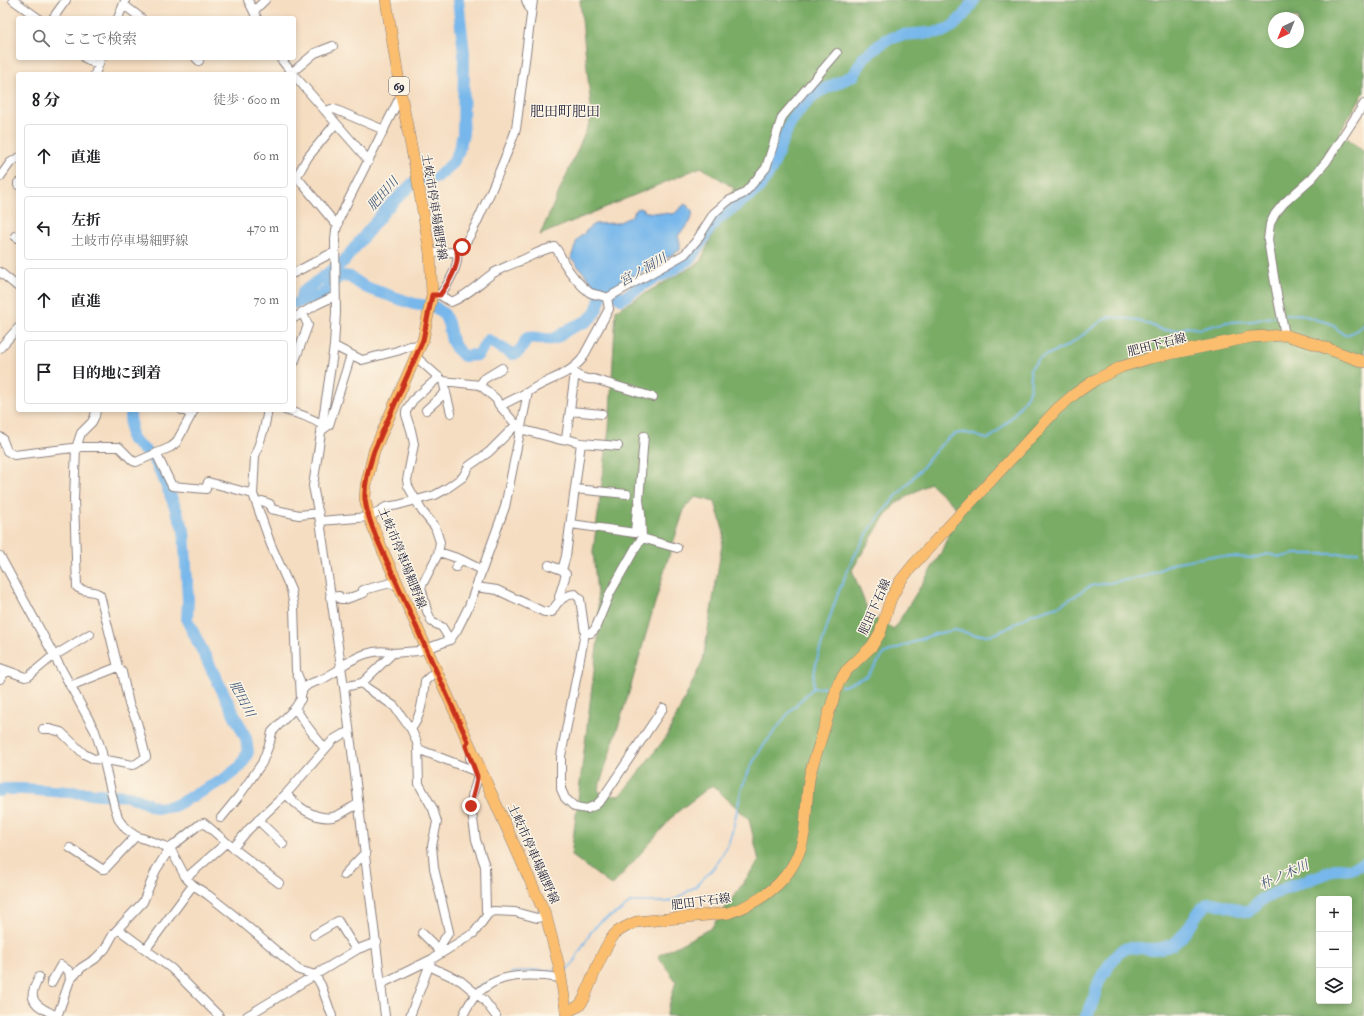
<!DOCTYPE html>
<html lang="ja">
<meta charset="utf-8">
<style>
:root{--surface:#fff;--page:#f6f6f6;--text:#202124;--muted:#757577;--line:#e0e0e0}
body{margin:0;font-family:"IM FELL Double Pica","Noto Serif JP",serif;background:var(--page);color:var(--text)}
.controls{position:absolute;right:12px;bottom:12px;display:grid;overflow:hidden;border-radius:4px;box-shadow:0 2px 6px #0003}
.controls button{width:36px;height:36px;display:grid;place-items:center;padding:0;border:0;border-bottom:1px solid var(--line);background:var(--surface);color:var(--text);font:20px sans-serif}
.compass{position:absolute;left:1268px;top:12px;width:36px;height:36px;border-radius:50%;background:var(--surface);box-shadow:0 2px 6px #0003;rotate:223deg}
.stop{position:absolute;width:12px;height:12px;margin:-9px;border:3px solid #c8321e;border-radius:50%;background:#fff}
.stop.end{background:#c8321e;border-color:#fff;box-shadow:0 1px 4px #0008}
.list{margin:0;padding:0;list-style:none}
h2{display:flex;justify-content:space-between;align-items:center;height:52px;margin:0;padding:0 16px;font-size:17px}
h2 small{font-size:13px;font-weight:400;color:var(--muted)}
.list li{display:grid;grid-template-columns:26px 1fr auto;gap:12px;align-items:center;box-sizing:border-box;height:64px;margin:0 8px 8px;padding:0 8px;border:1px solid var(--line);border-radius:4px}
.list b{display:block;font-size:15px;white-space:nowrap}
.list p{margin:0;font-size:13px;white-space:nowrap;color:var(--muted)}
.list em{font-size:13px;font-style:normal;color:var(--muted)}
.icon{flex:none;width:22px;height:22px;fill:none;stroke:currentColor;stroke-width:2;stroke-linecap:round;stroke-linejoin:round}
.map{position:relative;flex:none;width:1364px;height:1016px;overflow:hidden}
.search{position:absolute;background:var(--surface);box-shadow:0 2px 6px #0003;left:16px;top:16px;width:280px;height:44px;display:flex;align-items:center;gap:10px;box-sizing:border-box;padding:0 14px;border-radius:4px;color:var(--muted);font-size:15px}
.panel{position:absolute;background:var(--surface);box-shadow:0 2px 6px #0003;left:16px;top:72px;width:280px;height:340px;border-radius:4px}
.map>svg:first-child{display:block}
.forest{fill:#7aac66;stroke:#4e6750;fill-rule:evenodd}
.water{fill:#77b7eb;stroke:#4c6c93}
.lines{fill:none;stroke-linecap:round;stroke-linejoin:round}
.stream{stroke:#77b7eb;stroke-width:2}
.river{stroke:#77b7eb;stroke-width:12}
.minor-casing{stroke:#8c807e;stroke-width:10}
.major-casing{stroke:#8c807e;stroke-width:12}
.minor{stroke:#fff;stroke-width:8}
.major{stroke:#fbbe6e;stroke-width:11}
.route{stroke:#c8321e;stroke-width:5}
.labels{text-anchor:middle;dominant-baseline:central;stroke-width:3;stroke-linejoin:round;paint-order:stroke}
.shield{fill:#fcf5e5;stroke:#63616e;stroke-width:1}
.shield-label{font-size:11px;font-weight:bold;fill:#22223b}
.street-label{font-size:12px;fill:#22223b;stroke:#fcf5e5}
.water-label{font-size:13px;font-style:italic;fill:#405679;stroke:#fcf5e5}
.quarter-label{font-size:14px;fill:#22223b;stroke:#fcf5e5}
</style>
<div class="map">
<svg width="1364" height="1016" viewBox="0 0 1364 1016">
<rect width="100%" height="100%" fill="#fcf5e5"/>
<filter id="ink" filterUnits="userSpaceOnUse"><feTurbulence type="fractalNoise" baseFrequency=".025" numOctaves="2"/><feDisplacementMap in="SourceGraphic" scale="8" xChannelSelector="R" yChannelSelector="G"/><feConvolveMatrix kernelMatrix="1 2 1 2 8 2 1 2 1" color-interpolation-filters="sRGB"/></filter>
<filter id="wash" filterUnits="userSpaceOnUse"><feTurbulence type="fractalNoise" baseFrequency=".012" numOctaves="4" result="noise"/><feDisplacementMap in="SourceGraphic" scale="16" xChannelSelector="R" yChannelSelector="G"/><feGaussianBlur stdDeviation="0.9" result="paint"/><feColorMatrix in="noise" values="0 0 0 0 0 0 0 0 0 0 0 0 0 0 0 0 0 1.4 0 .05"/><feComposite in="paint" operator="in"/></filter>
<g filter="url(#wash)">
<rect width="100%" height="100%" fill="#f5ddc1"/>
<path class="forest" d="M580,0h784v92l-24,40 24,20v864h-698l10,-35 -18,-25 53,-28 48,-67 -10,-42 -37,-34 -36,28 -64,73 -41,-31 29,-232 -7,-71 16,-123 7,-119 84,-48 34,-74 -33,-21 -161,68 52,-118zM1274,18h24v24h-24zM930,483l29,27 -19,45 -46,74 -24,-13 -18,-46 29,-48 14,-18zM696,497l19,5 9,31 -21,127 -36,76 -47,60 -17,-1 -5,-5 32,-101 36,-124 19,-58zM1319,899h30v102h-30z"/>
<path class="water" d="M685,204l7,6c2,14 -8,17 -14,26l2,6v8l-68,40 -17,-4 -24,-28 6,-18 14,-14 4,-2 22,-1 14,-6 4,-7 5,-2 6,4 28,2z"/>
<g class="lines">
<path class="stream" d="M1284,315l16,-1 17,6 13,3 14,12 8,-2 12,-8
M841,686h3l23,-10 18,-23 31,-12 19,-7 20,-4 20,5h11l11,-2 9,-4 26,-15 29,-9 29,-19 42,-7 14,-3 31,-14 35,-6 42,2 13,-4 14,3 14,-3h45l18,-2
M813,688c0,-19 6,-36 12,-54 10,-36 23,-71 44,-103 14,-22 35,-43 53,-63 9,-11 23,-32 37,-35 11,-2 19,5 29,6 13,-8 38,-36 42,-51 2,-5 0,-13 0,-19l10,-11 29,-13 34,-25 6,-3 22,2 17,5 15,6h16l8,-3 13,2 27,-7 26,-1 27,-6
M563,970h3l5,-4 20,-34 9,-10 20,-11 11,-9h36l9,-3 20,-13 19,-20 12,-19 6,-18 9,-42 10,-23 9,-15 30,-39 22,-22 19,-1
M511,973l25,-3h20
M475,990l11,-8
M458,1016l7,-15 7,-8"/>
<path class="river" d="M300,301l19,-5 7,-5 6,-8 7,-6 4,-1 7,1 15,10 49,17 21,3 9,7 4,9 4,18 4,7 8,8 14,-1 10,-15 24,14c9,-1 11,-9 15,-16 10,-2 16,2 25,1 7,-1 12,-8 19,-11 5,-3 12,-4 17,-8 10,-7 13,-22 14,-34l8,2 11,11 30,-19 18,-8 22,-14 17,-27 11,-13 38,-28 14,-20 13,-33 7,-15 11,-15 16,-15 36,-17 10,-18 22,-17 15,-5 41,-3 11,-6 10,-10 11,-16
M297,303l3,-2 3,-9 41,-31 42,-52 28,-27 23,-5 15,-13 6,-11 5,-19 1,-81 -6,-53
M0,791l4,-2h18l108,7 27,12 17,-2 49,-26 18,-14 7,-14 -2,-14 -59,-118 1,-20 -4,-70 -20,-51 -10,-20 -23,-21 -1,-28
M1086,1016c7,-9 8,-21 12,-32 3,-8 12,-21 18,-28 9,-12 20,-8 33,-7 9,0 17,-1 24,-5 15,-8 24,-38 37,-41 8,-1 28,8 38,9l13,-12 25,-12 36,-13 15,-7 14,1 13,-6"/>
</g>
</g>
<g filter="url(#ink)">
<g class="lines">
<g class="minor-casing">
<path id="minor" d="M13,0l25,18
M248,0l9,18
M526,0l5,12
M124,5l17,13
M254,11l11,-11
M53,18l13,-18
M118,18l7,-17
M85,58l13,7
M196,58l3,3
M280,58l13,16
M95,74l6,-16
M290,74l25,-21 18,-7
M294,75l75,86
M326,112l5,-3h3l50,21
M296,176l38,46 4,3
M0,177l10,-14 8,-5
M294,177l3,-1 11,-19 28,-34
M18,183v2
M15,236l3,2
M430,253l27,-1c15,-14 22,-36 31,-54 10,-23 20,-46 28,-69l17,-129
M0,272l18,15
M294,273l34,-18 6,-2
M432,295h8l11,7c16,-6 27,-18 41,-28 9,-6 18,-9 28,-13 12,-5 22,-12 35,-14 4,5 6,10 9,16 6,10 16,22 25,29 6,4 12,2 18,6
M440,295c8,-11 20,-29 17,-43
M294,318l22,-13 19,-9
M1285,335l-9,-46 -8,-49 2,-16 5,-10 9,-11 28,-25 14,-16 38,-58
M334,346l28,14 35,-9 13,-5 11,-1
M0,348l18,-20
M416,357l27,24 37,4 16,14 3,6 20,23
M294,363l14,-38 -6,-13
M571,370c6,6 14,10 23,9l59,18
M439,377l-26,23 -7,11v4l5,15 3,14 -7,36 1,6 14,25 13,16 5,15 -2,12 -17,33 6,24 5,11 10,5 8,13
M443,381l8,32
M480,385l4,-6 18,-11
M500,406l28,-14
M182,410l10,4
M267,410v5l-3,14 -9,27 -2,38 18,51 20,45 3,17 2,64 4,10 1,18 -6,9 12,18 18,23
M285,410c14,4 25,7 37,15
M426,410l20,-18
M570,411l32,3
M520,429l41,11 6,-1 14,4 -15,113 -4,14
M321,431l8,-6 22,-70
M0,437l2,1 5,13 7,4 67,-8h38l14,14 3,1 35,-15 5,-4 18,-33
M566,439l9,-66
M581,443l37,3
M156,453l16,33 34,3 2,-7 45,12
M575,489l52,5
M256,503l6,-2 8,3 1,5 28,6 20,-2
M320,521l49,-4 17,-10 12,-2 37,-10 11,-6 17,-12 6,-11 20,-14 28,-28
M571,524l64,9 2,-25
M642,538l-1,-24 -2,-14 5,-64
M439,552l21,7
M0,556l95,175 6,18 14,59 4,12 7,9 10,7 34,12 16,30 7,7 15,10 28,22 63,53 16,5 6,10 11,31
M549,565l13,5 4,4 -7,23 1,4
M456,567l4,-8 22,11
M476,587l21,3 47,22h8c4,-9 12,-17 23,-18l5,5 5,34 -24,123v33l4,9 10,9 12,2 9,-4 6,-6 61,-91
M330,597l9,-1 1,3h6l18,-6 -1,-3 28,-7 3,2 3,-1
M585,633h6l4,-4 15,-36 26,-46 6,-9 35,10
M54,656l36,-22
M340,667c16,-10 34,-20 53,-14
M0,668l25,9 4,-1 25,-21
M0,679l6,-8 2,1
M362,683l5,5 27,18 17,23 5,11 2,7 1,37 14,25 4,13 -5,24 2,22 15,64 -11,17
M70,686l48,-19 -18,-72c-7,-6 -17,-2 -23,-8l-3,-88 2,-51 5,-15 11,-11 3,-6 1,-6
M344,687l18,-4 31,-30 25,-2 8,-2 24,-9 7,-10 12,-24 36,-99 23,-115c17,-12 40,-16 54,-33l27,-50 -2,-11 78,-44 12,-14 17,-27 14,-12 15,-7 5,-5 18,-21 16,-51 55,-64
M301,695l2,-6 6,-5 14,-5 17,-10
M43,729h7l11,3 23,22 10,5 18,2 20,4 4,-1 10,-7 -9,-35 -8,-18 -7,-32 -4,-5
M411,729c11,-13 12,-33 14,-48l11,-10
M418,752l5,-1 52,20
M470,758l7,17v5l-5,16 -1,10 5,34 9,26 1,45 2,3
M286,794c12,13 28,26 47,23 7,-2 16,-8 23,-12l3,1
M221,818l18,-22 23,-33 8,-21 2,-10 23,-24
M258,820l25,24
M70,848l32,21h3l31,-33
M233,848l46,35
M344,875l18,-19 4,-2
M186,878l40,-35
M118,929l54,40 47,47
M422,933l16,16 2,4
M314,935l24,-14 18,29
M146,949l47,-64
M429,966l32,15 23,19 12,16
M39,977c-2,5 -5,10 -6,15 -3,13 14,18 23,24l2,-2 12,-34 11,-12 14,-9 10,-10 9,-16 29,-31 13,-32 14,-22 30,-24 4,-1 29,25 16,-19 37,-35 47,-54 10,-6 6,-2
M51,983l10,-18 8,6 1,9
M381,984l51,-25 42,-26 14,-19 5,-3 22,1 22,6 9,-2
M247,1016l111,-67 19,-7
M385,1016l-41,-329 -24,-166 -7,-35 21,-140 2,-34 -1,-72 1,-10 4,-13 61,-122
M410,1016l21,-55
M463,1016c18,-43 57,-44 98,-38"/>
</g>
<g class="major-casing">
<path id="major" d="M386,0l15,95 15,76 14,82 2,42 -9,45 -49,111 -8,34 -1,14 4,18 14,34 163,365 13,50 8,50
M566,1012l13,-6 5,-7c6,-15 21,-57 33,-67 6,-4 12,-7 19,-10l92,-9c38,-12 69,-38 76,-79 3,-20 2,-40 6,-60 3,-11 7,-22 10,-32 6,-20 12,-39 18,-58l8,-13 26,-25 8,-13 11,-35 10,-18 13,-16 143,-155 19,-16 19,-13 26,-13 29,-9 101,-21 34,-2 30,9 49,18"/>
</g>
<use href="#minor" class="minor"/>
<use href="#major" class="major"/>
</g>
</g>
<g class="lines" filter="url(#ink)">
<path class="route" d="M462,247l-5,5c3,14 -9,32 -17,43h-8l-9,45 -49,111c-5,16 -10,32 -9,48 2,23 21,59 30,80 24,54 48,108 73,162l-2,5 11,30c0,10 -5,20 -6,30"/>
</g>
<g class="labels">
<rect class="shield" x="389" y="77" width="20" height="18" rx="3"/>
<g class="shield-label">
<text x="399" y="86">69</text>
</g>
<g class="street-label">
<text transform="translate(434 207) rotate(81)">土岐市停車場細野線</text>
<text transform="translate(1157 345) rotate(-14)">肥田下石線</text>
<text transform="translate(402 558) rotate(68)">土岐市停車場細野線</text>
<text transform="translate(875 607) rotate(-66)">肥田下石線</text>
<text transform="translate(533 854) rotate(66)">土岐市停車場細野線</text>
<text transform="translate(701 902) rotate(-7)">肥田下石線</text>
</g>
<g class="water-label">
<text transform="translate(383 194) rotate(-48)">肥田川</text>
<text transform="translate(643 270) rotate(-30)">宮ノ洞川</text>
<text transform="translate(242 699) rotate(63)">肥田川</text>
<text transform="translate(1284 875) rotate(-24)">朴ノ木川</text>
</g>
<g class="quarter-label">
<text x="565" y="111">肥田町肥田</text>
</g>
</g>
</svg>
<div class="controls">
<button>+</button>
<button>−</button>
<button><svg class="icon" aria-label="layers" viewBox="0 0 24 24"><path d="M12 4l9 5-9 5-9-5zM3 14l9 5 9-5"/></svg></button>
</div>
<svg class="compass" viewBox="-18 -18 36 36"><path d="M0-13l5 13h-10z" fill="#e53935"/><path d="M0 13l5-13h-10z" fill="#757577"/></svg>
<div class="stop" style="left:462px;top:247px"></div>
<div class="stop end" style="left:471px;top:806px"></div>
<div class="search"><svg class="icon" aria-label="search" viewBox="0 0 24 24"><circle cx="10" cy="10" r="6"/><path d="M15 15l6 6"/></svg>ここで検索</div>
<section class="panel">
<h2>8 分<small>徒歩 · 600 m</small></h2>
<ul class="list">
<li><svg class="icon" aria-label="ahead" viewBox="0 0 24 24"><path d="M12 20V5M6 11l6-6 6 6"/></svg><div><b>直進</b></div><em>60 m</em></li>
<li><svg class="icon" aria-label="left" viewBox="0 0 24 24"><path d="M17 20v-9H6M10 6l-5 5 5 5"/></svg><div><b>左折</b><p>土岐市停車場細野線</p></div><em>470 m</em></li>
<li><svg class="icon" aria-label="ahead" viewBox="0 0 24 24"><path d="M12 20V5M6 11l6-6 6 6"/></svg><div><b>直進</b></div><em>70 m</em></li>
<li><svg class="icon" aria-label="arrive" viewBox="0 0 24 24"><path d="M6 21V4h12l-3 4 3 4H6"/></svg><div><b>目的地に到着</b></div></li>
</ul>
</section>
</div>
